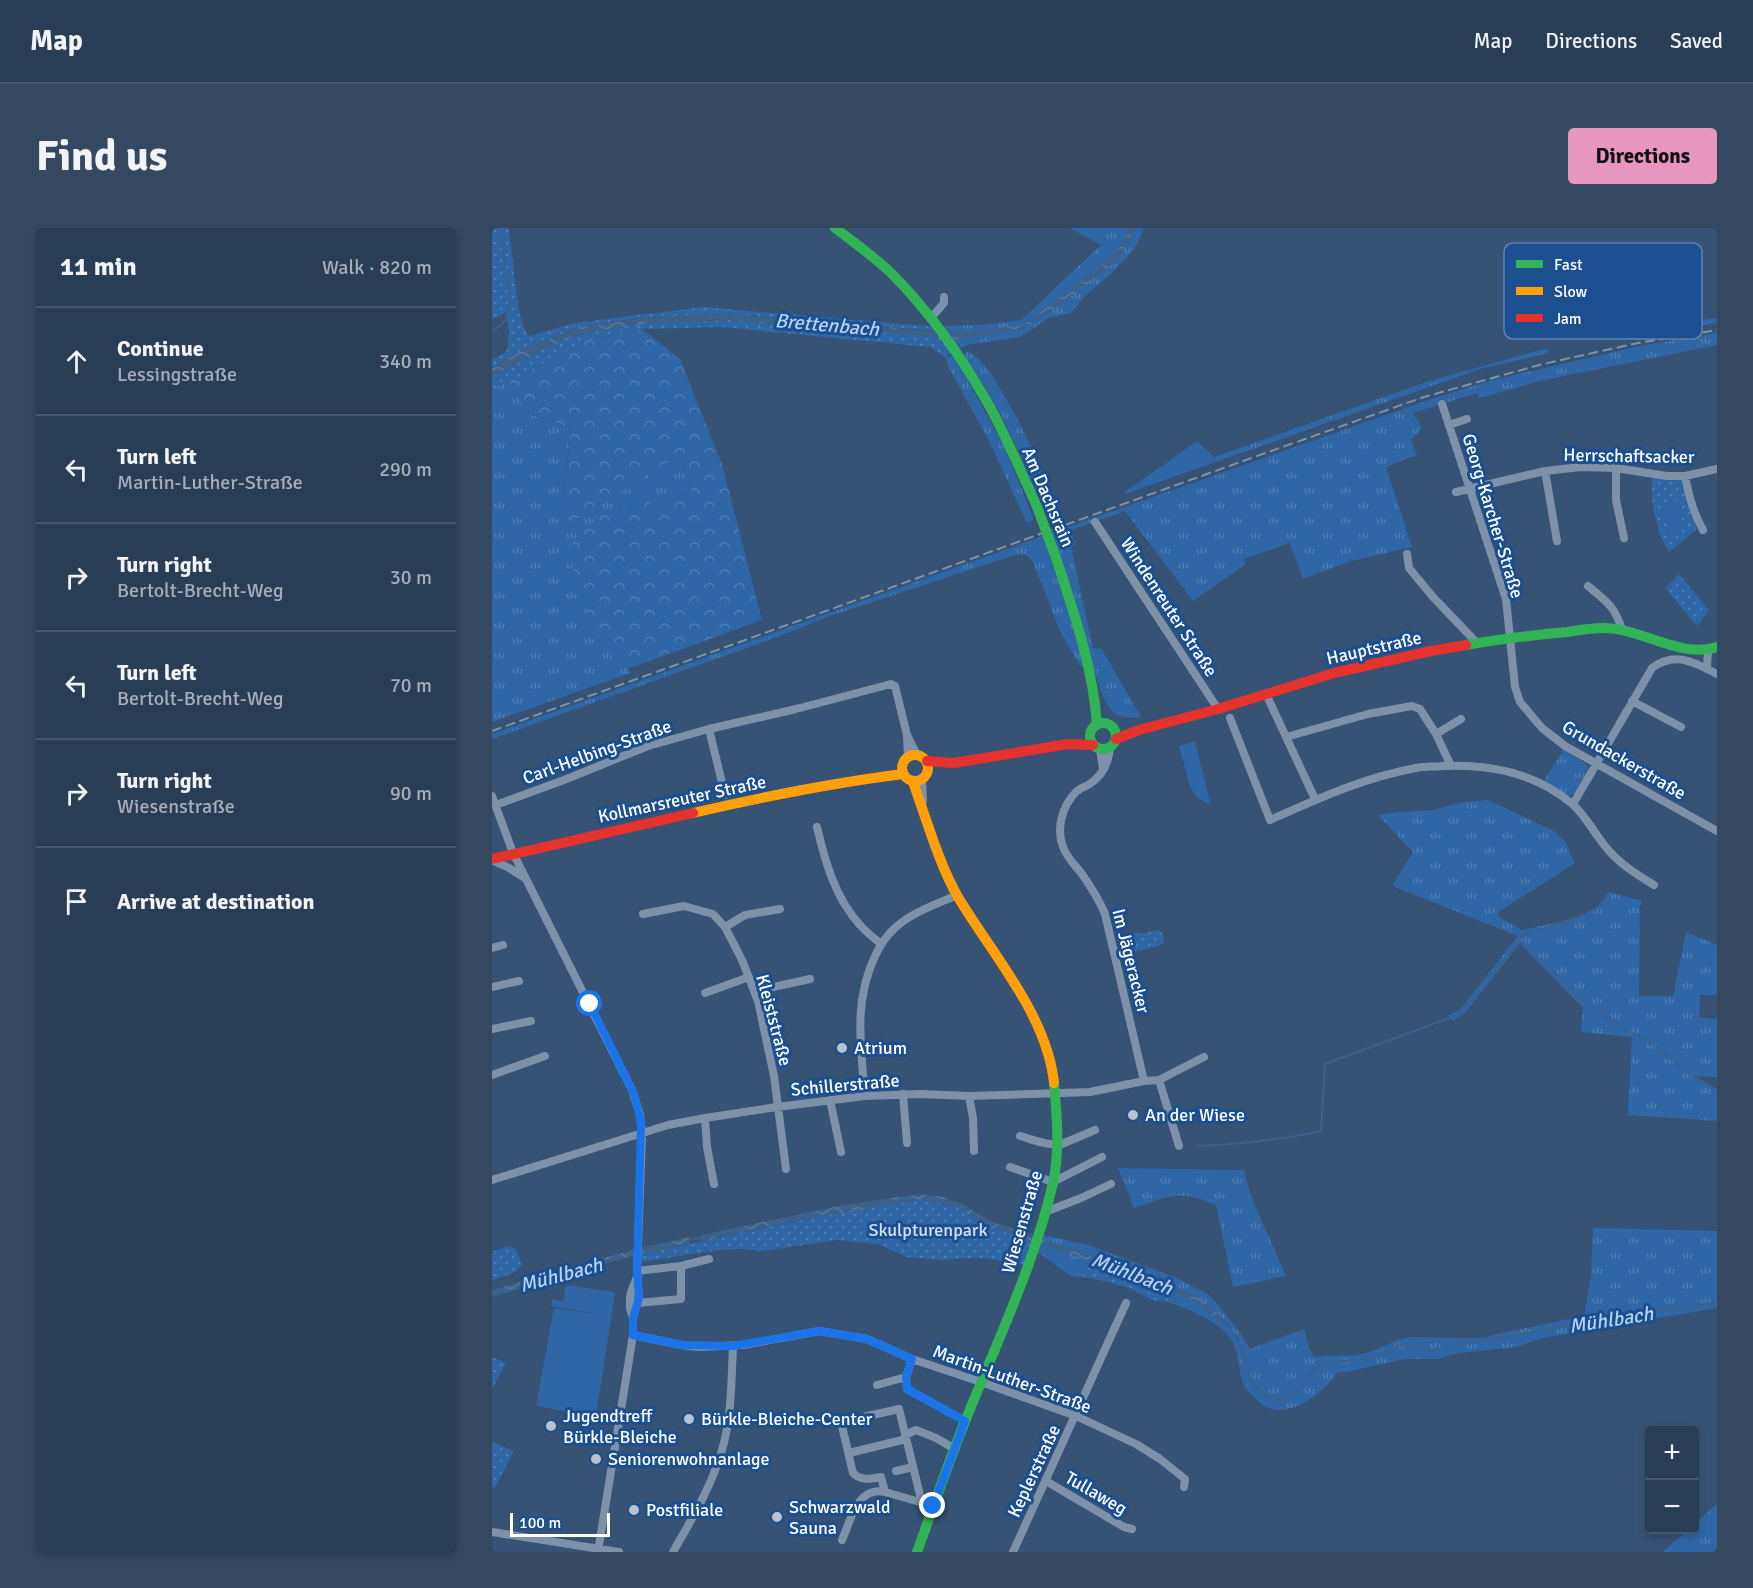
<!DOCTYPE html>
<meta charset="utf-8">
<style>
:root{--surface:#283e57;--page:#344961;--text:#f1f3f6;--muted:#a5aeba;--line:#44576d;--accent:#e797bd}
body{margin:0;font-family:Signika,sans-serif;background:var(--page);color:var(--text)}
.controls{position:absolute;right:18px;bottom:18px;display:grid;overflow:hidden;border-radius:6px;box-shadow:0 3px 9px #0003}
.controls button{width:54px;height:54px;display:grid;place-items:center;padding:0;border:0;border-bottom:2px solid var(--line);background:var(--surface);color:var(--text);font:30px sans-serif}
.scale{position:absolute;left:18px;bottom:15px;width:100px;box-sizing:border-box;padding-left:6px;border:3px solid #fff;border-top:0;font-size:16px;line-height:21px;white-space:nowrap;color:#fff;-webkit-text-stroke:4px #1b4f8f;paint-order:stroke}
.stop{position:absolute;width:18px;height:18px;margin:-14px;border:4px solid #1a73e8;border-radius:50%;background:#fff}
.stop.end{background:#1a73e8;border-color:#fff;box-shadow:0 2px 6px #0008}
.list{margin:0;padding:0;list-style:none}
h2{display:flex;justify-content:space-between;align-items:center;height:78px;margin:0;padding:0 24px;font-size:26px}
h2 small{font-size:20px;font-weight:400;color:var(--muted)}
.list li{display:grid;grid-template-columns:39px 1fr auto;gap:18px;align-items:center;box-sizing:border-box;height:108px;padding:0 24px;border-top:2px solid var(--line)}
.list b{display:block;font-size:22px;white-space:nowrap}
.list p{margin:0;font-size:20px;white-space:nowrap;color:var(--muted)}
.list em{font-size:20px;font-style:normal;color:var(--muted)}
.icon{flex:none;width:33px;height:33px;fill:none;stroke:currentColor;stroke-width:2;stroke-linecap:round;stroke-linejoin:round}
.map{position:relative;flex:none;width:1225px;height:1324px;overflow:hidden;border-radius:6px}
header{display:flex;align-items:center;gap:36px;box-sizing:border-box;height:84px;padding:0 30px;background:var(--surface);border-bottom:2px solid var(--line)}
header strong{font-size:28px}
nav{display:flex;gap:33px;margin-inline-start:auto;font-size:21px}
.intro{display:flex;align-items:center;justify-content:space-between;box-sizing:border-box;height:144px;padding:0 36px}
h1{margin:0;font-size:42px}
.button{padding:15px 27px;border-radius:6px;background:var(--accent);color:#111;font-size:21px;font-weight:700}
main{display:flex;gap:36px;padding:0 36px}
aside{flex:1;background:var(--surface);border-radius:6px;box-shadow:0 3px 9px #0003}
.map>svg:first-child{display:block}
.grass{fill:url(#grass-tufts)}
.forest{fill:url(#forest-crowns)}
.park{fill:url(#park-dots)}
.garden{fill:#2f66a5}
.water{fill:url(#water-waves)}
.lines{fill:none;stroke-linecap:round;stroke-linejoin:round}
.stream{stroke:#3b618d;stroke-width:2}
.street{stroke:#7d92a8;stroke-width:8}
.fast{stroke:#30b455;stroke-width:10}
.slow{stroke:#ff9f0a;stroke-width:10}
.jam{stroke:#e5322d;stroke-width:10}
.rail{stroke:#7e92a7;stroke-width:2;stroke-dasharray:10 4.5;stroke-linecap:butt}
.fast-bridge{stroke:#30b455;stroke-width:10}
.route{stroke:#1a73e8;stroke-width:8}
.poi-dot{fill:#b9c2ce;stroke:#1b4f8f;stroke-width:2}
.labels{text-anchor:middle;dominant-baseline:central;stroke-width:6;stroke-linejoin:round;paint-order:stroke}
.street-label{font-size:18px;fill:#fff;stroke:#1b4f8f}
.poi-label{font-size:18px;fill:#fff;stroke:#1b4f8f;text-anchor:start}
.park-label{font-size:18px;fill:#cfe3fa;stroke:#1b4f8f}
.water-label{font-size:20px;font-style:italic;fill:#b5d3f5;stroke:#1b4f8f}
.key{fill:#1b4f8f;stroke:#5f84b1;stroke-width:1.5}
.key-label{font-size:16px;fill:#fff}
</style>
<header>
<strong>Map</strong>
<nav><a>Map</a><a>Directions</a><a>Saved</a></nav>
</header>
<div class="intro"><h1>Find us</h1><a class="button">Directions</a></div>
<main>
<aside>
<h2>11 min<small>Walk · 820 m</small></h2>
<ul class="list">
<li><svg class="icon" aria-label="ahead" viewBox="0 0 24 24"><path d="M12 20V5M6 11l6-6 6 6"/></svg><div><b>Continue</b><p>Lessingstraße</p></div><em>340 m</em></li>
<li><svg class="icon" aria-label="left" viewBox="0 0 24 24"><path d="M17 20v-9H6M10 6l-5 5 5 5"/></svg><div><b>Turn left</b><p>Martin-Luther-Straße</p></div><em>290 m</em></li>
<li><svg class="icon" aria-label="right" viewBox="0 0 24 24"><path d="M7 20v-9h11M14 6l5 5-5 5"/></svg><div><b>Turn right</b><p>Bertolt-Brecht-Weg</p></div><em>30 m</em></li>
<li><svg class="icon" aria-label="left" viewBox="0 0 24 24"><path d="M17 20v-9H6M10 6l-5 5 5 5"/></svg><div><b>Turn left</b><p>Bertolt-Brecht-Weg</p></div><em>70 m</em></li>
<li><svg class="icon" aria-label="right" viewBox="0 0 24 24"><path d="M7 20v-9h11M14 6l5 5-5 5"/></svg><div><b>Turn right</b><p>Wiesenstraße</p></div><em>90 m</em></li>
<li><svg class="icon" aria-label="arrive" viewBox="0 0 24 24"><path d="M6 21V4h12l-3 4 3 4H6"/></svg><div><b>Arrive at destination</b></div></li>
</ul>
</aside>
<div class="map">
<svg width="1225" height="1324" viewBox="0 0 1225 1324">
<defs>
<pattern id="grass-tufts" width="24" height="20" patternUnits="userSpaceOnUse" patternTransform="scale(1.5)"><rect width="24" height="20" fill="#2f66a5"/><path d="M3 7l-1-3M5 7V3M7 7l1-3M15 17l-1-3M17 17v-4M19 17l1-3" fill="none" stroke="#4e7db2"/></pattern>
<pattern id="forest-crowns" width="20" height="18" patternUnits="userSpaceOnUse" patternTransform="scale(1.5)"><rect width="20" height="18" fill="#2f66a5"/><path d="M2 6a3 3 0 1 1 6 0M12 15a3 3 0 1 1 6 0" fill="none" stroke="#4e7db2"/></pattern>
<pattern id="park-dots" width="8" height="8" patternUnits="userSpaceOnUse" patternTransform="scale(1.5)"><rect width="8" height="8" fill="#2f66a5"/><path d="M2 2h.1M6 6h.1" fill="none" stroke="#4e7db2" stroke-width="1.8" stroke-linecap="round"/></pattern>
<pattern id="water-waves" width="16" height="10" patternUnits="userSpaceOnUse" patternTransform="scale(1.5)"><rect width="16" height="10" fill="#3b618d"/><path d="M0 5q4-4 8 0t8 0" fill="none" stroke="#58799e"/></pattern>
</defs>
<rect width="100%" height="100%" fill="#365274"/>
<path class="grass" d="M577,0h75l-7,17 -8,10 -18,19 -23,19 -17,20 -22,5 -29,19 -53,8 -13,6 -16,-25 43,-1 40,-5 80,-75z
M1225,90v5l-38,6 2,-7z
M1225,105v12l-173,35 -65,18 -2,-5 -64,20 9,15 -11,13 6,14 -31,12 26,80 -61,14 -48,18 -13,-36 -47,16 3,5 -53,37 -68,-90 -56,20 7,13 -5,3 22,102 8,-1 40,69c-28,3 -31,-5 -41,-28l-49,-156 374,-132 64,-20 150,-35z
M1055,120l1,5 -68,16 -264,93 -2,-5 212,-75z
M475,123l11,7 14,17 25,43 33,69 4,18 -4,5 -5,3c-23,-54 -46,-111 -82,-158z
M459,128l5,3 48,87 29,71v3l-6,3 -38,-82 -40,-73 -4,-11z
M16,153l21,33 42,14 -8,72 118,-46 10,39 -40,14 -4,-9 -35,157 16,14 2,4 -138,49v-332z
M551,308l29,86 13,44h-5l-20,-35 -27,-69 -7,-7h-11l-185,61 -53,21 -285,102v-5z
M1072,521l22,15 2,5 -13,24 -7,3 -24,-15z
M996,572l66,31 11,10 10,22 -75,48 -2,3 1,3 23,13c25,-6 77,-12 86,-38l34,9 -2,7 -1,88h34l13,-64 31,13v50h-17l-1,22 18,2v58l-22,-1 22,13v32l-89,-6 4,-78 -51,-5 2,-24 -63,-65 -55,70 -11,7 -5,-2v-3l11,-5 58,-74 -126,-50 21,-34 -35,-37 12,-2 42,-3 32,-8z
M626,940l126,2 7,26 35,80 -53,11 -17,-82c-38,-16 -45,-9 -82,3z
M1101,1000l124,3v77l-174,30 -27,9 -64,7 -13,5h-33l-60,13h-8c-13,19 -44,45 -70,36 -5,-1 -10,-8 -14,-11 -2,-3 -5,-4 -7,-7 -10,-14 -6,-34 -15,-49 -12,-19 -38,-29 -58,-37l3,-8 -88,-30 -8,11 -10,-1 -32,-23 1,-10 3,-8 45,10 89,33 32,17 5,5 27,34 9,15 54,-20 5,19 5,9c15,-2 35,0 49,-3 16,-4 29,-14 46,-17l74,1 10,-3 91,-19 7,-40z
M1225,1276v48h-54l24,-22h7l1,-7z"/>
<path class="forest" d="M150,101l38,30 42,105 40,156 -134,49 -16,-14 -18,-24 -27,-80 12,-16 22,-20 47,-18 3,10 40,-14 -10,-38 -111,68 -7,-23 8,-72 -42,-14 -21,-33 81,-42z"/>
<path class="park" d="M0,0h17l7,64 5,27 6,15 3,2 44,-13 129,-16 233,20 3,4 -213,-17 -89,4 -62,10 -55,23 -28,16v-7l15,-9 2,-19 -3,-20 -14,8z
M236,92l216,17 10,14 -9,6 -15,-10 -209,-20 -79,2 -53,10 -97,51v-13c27,-15 54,-31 83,-41 46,-15 105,-14 153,-16z
M1160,249l31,2 4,24 10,26 -28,23c-14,-24 -18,-47 -17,-75z
M1187,346l30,36 -12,16 -32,-38z
M665,702c6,2 7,6 7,12l-6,4 -32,8 -3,-3 -3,-12 5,-5 22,-1z
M429,972l28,5 11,4 27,17 44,14 -7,25 -40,-7h-17l-25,2 -36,-3 -28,-13 -41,-4 -74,11 -19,-2 -24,1 -80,12 -1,-7c94,-20 187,-43 282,-55z
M15,1018l9,3 6,15 -4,7 -26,10v-29z
M596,1038l89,30 -3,8 -22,-4 -21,-11 -26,-8 -24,-4z
M0,1129l14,6 -14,26z
M0,1214l22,9 -19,37 -3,-1z"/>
<path class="garden" d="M705,213l17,16 2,5 -91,32v-2z
M1186,273l6,28 -16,4 -6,-29z
M703,513l16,64 -13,-7 -8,-11 -11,-41z
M74,1057l49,7 -19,125 -60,-11 18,-98 43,6 -46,-8 1,-6 11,1z"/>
<path class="water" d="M637,0h7l-14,26 -11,11 -44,35 -42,29 -66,10 -231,-19 -79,3 -72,12 -33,14 -52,28v-10l28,-16 55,-23 82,-12 69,-2 228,19 70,-8 42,-32 45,-35 13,-17z
M428,966l23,3 22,8 25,16 49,16 151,56 8,4 26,22 -4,4 -27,-23 -66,-27 -140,-47 -27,-17 -11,-4 -29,-5 -132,22 -87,19v-6l143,-30z
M197,1009l1,7 -58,12 -140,41v-7l137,-39z"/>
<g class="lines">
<path class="stream" d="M0,103c7,-4 14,-9 16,-17 5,-16 -6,-68 -9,-86
M1027,712l9,7 48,49 47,32 31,17 39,32 24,14
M706,918c42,-2 82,-6 123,-15l4,-67 135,-50 64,-80 56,-16 24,-14 7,-11
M197,1012l15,-3
M730,1092c15,13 20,32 27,50 1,5 3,13 7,17 6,7 20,15 29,12 18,-5 23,-27 37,-36l49,-4 28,-13 8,-1 22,5 161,-28 127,-20"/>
<path class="street" d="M439,90l13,-15v-6
M950,176l64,195 9,88 5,15 22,26 23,18 152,85
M957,197l18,-6
M1124,240v32l8,38
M1053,243l12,70
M1193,248c4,20 8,36 18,54
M964,264l89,-21 36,-4 35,1 51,8h18l32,-7
M603,294l123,187
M915,326l2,14 24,29 44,46
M1096,358c18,15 27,20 34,44
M1215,441l1,-19
M774,466l49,105
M1140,473l49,26
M738,490l40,102c47,-21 95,-43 146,-52 8,-2 18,-1 27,-2 45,-2 92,7 128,37 13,10 23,30 34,43 13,17 31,28 49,39
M217,501l16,66
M944,506l25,-15
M415,508l1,21
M794,509l82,-23 44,-8 8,3 16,25 15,32
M618,519c-1,16 -7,29 -22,38 -4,2 -8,3 -12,7 -14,14 -20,37 -13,55 4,11 12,18 19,27 9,13 17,25 23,40l39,167
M608,521l3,20
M430,552l1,21
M0,568l21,57 119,237 8,25 2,19 -5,137 2,26 -6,21
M1081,576l79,-136c23,-17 42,-6 65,6
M4,577l68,-25 84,-34 61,-17 87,-20 95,-25 4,2 12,49 10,20
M325,599c8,34 18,71 43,98 6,7 14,13 21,19
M0,632l17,8 16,10
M151,686l41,-8 29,8 12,13 17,33 16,41 16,75 12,93
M233,699l20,-12 35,-6
M0,720l11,-3
M0,759l27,-6
M263,763l55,-12
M213,765l44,-16
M0,801l39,-8
M0,847l53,-19
M667,852l20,66
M411,866l4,49
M373,868c-4,-49 -12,-93 10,-140 5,-11 12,-21 21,-29 17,-15 41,-23 61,-32
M477,868l4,22 1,33
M338,872l11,52
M213,890l2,29 7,37
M528,908c14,4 28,10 42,8l33,-14
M518,939l43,15 49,-25
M0,952l176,-55 37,-7 72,-11 88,-11 56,-2 48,2 121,-4 54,-11 15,-1 45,-23
M553,984l36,-14 30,-14
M189,1038l28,-7
M145,1043l44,-5v33l-43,4
M141,1107l48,10 18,2 44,-2 76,-14 48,8 45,20 69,23 95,34 60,28 24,15 25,20 -1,8
M420,1131l-6,18 1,12 58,32
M385,1157l29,-8
M413,1207l11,-5 20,8 19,11
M357,1225l57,-14
M404,1243l17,-4
M554,1253l78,46 8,2
M393,1264l-4,-15c-11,2 -20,4 -28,-4l-12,-51 58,-13 23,94
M0,1304l127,20
M350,1312c9,-20 15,-54 43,-48l49,14
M106,1324l35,-217v-17l-3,-9v-11l1,-6 6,-15
M181,1324c16,-28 33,-56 44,-87 15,-37 14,-80 16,-119
M521,1324l113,-249"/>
<path class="fast" d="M343,0c20,15 40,29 57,46 37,37 68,81 94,126 19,33 34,70 50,104
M564,330c18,55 37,109 41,167
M974,417c33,-6 67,-10 101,-13 12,-2 25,-4 37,-4 37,0 76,31 113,19
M598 508a13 13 0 1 1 26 0a13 13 0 1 1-26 0Z
M425,1324c16,-44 31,-89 49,-133 31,-77 68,-154 87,-236 7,-32 4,-67 1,-100"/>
<path class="slow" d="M410 540a13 13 0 1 1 26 0a13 13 0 1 1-26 0Z
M421,554c13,36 26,82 45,115 34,57 89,118 96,186
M201,585c69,-16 139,-30 210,-39"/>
<path class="jam" d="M624,511l23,-9 79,-21 116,-36 97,-22 35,-6
M435,533l27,2 114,-19 25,1
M0,631l201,-46"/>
<path class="rail" d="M0,503l765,-275 167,-59 119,-33 95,-21 79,-13"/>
<path class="fast-bridge" d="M544,276l20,54"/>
</g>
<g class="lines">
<path class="route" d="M98,776l44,90 7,28 -4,149 2,27 -6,20v17l48,10 52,1 86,-15 48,8 45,20 -6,18 1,12 58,32 -32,85"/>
</g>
<g class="poi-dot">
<circle cx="350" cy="820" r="6"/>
<circle cx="641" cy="887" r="6"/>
<circle cx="197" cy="1191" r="6"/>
<circle cx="59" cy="1198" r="6"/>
<circle cx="104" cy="1231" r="6"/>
<circle cx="142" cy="1282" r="6"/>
<circle cx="285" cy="1289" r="6"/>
</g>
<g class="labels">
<g class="street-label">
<text transform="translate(1137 228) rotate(1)">Herrschaftsacker</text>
<text transform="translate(556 269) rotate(67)">Am Dachsrain</text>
<text transform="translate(1001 288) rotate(73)">Georg-Karcher-Straße</text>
<text transform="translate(677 379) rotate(57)">Windenreuter Straße</text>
<text transform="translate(882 420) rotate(-13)">Hauptstraße</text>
<text transform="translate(105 524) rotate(-20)">Carl-Helbing-Straße</text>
<text transform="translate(1132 532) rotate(30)">Grundackerstraße</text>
<text transform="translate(190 571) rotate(-12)">Kollmarsreuter Straße</text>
<text transform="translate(639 733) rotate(76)">Im Jägeracker</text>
<text transform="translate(282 792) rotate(75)">Kleiststraße</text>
<text transform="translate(353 857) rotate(-5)">Schillerstraße</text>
<text transform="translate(530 994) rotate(-74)">Wiesenstraße</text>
<text transform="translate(520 1151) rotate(20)">Martin-Luther-Straße</text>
<text transform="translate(542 1243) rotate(-65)">Keplerstraße</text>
<text transform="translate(604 1265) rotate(30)">Tullaweg</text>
</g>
<g class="poi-label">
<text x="362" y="820">Atrium</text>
<text x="653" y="887">An der Wiese</text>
<text x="71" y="1188">Jugendtreff<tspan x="71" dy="21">Bürkle-Bleiche</tspan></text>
<text x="209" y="1191">Bürkle-Bleiche-Center</text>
<text x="116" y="1231">Seniorenwohnanlage</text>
<text x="297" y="1279">Schwarzwald<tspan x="297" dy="21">Sauna</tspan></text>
<text x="154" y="1282">Postfiliale</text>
</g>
<g class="park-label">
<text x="436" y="1002">Skulpturenpark</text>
</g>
<g class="water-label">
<text transform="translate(335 97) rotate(5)">Brettenbach</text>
<text transform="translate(640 1046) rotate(21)">Mühlbach</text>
<text transform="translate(69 1047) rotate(-15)">Mühlbach</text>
<text transform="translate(1119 1092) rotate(-9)">Mühlbach</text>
</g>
</g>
<rect x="1012" y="15" width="198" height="96" rx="9" class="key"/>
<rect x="1024" y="32" width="27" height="8" fill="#30b455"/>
<rect x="1024" y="59" width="27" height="8" fill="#ff9f0a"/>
<rect x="1024" y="86" width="27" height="8" fill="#e5322d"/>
<g class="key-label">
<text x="1062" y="42">Fast</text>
<text x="1062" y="69">Slow</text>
<text x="1062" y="96">Jam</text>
</g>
</svg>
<div class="controls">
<button>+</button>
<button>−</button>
</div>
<div class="scale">100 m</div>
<div class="stop" style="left:98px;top:776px"></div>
<div class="stop end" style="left:441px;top:1278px"></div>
</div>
</main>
